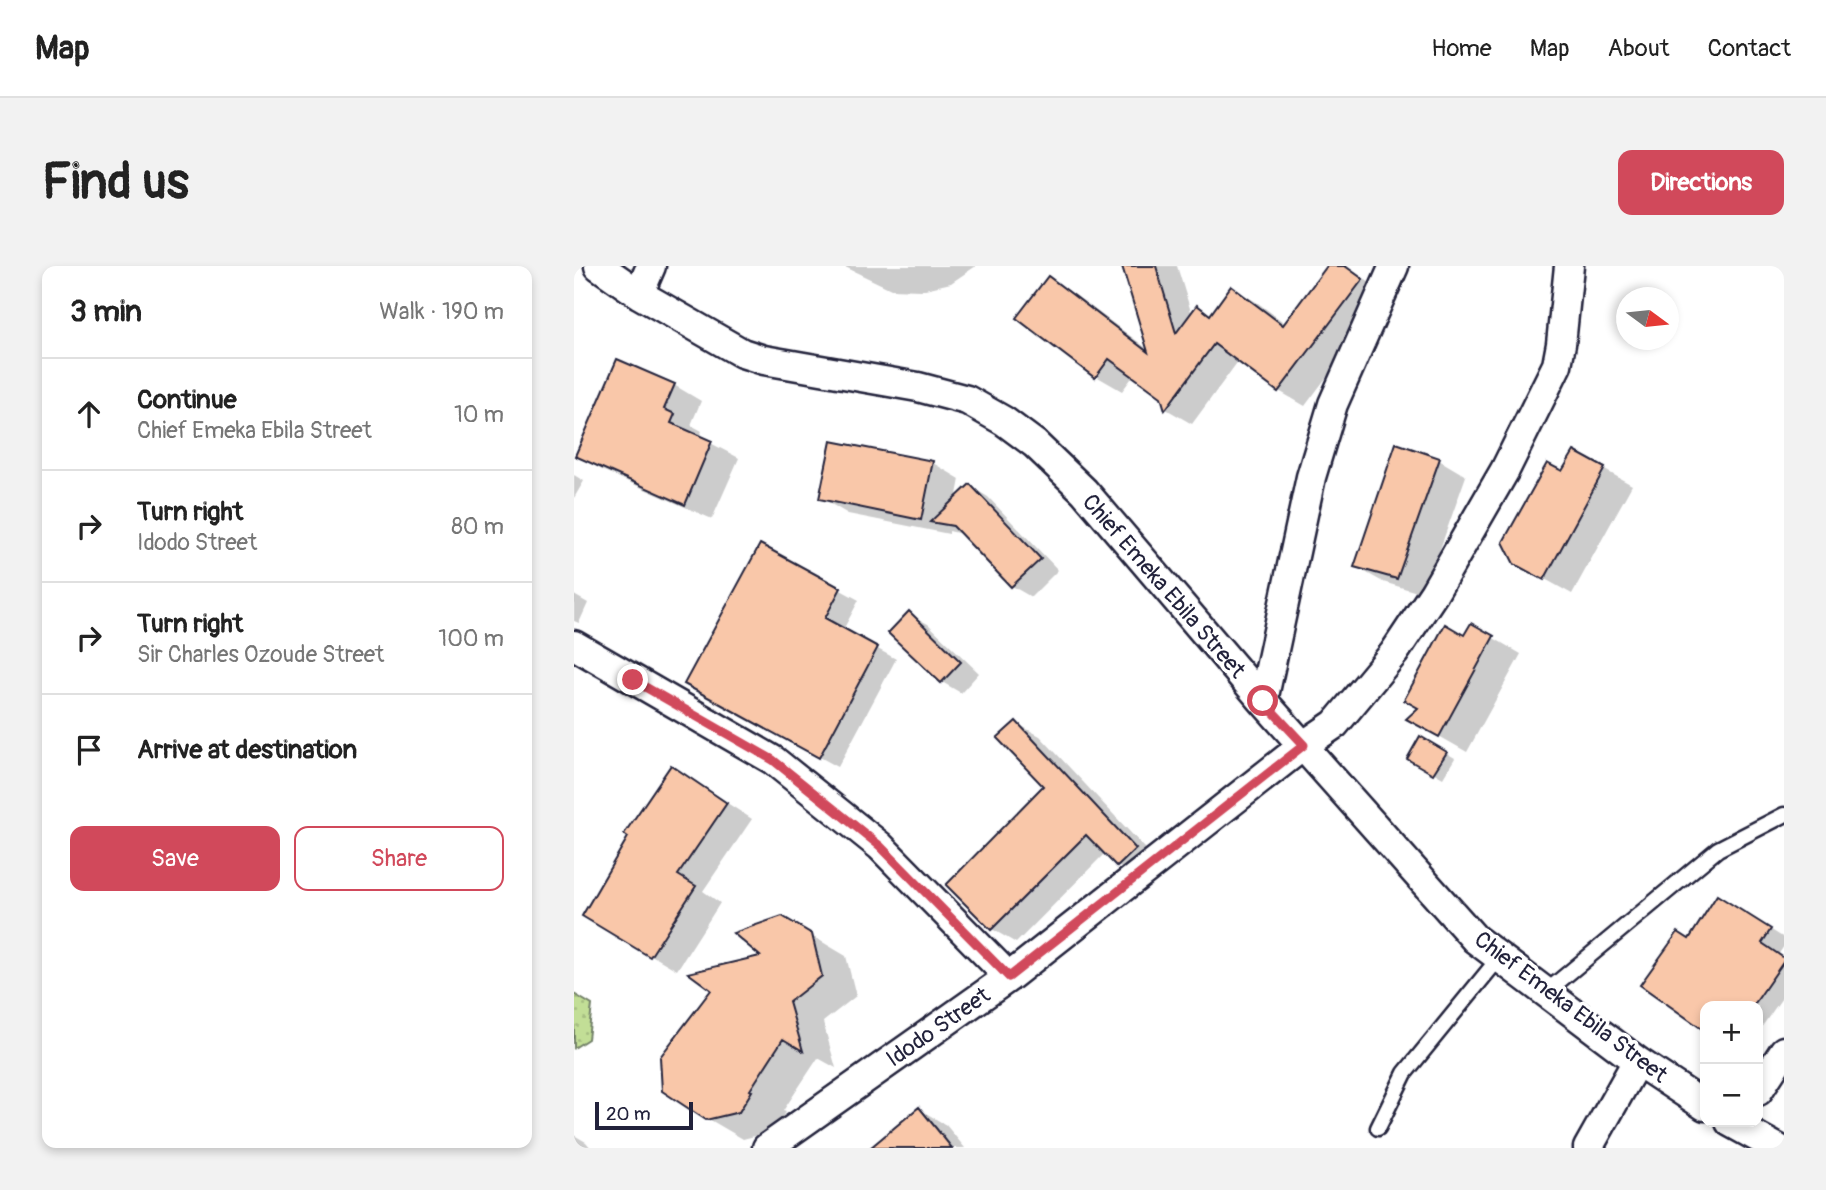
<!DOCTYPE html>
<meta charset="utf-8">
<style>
:root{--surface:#fff;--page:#f2f2f2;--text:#222;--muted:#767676;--line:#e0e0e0;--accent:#d1495b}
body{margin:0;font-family:Pangolin,sans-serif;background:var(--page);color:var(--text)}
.controls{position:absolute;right:21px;bottom:21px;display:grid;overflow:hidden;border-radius:14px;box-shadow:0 4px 10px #0003}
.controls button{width:63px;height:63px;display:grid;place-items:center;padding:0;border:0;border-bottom:2px solid var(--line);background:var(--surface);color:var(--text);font:35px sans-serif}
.compass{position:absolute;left:1042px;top:21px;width:63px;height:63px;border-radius:50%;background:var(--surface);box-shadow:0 4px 10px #0003;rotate:105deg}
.scale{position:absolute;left:21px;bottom:18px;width:98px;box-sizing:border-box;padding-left:7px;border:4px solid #22223b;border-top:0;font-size:19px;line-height:24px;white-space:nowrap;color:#22223b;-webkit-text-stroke:5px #fff;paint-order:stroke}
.stop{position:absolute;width:21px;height:21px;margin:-16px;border:5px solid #d1495b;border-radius:50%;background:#fff}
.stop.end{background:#d1495b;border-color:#fff;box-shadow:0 2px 7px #0008}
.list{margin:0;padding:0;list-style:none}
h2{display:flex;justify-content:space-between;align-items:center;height:91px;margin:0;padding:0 28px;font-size:30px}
h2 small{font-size:23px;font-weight:400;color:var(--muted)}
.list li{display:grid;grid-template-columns:46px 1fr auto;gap:21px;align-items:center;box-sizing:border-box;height:112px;padding:0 28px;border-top:2px solid var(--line)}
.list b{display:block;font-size:26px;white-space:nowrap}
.list p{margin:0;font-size:23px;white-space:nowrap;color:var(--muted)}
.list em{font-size:23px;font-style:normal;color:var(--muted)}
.actions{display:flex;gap:14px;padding:21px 28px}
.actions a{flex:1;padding:16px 0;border:2px solid var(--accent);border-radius:14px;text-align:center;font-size:24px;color:var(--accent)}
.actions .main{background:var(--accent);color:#fff}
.icon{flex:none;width:38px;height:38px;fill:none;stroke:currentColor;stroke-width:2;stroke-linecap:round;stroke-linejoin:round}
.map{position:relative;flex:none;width:1210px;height:882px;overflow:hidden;border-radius:14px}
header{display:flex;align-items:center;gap:42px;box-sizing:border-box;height:98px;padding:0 35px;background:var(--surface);border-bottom:2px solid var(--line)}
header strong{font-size:33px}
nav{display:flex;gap:38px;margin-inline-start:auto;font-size:24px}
.intro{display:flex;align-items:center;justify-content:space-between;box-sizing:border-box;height:168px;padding:0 42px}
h1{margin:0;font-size:49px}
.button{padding:18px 32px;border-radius:14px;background:var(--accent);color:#fff;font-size:24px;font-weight:700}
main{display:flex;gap:42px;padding:0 42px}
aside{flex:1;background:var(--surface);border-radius:14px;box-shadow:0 4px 10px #0003}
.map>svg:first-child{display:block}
.garden{fill:url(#garden-dots);stroke:#728068;stroke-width:2}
.shadow{fill:#0003}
.building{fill:#f9c7a9;stroke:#22223b;stroke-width:2}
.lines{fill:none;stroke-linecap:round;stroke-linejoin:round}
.lane-casing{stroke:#22223b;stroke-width:19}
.street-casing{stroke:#22223b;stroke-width:33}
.lane{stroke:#fff;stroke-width:14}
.street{stroke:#fff;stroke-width:28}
.route{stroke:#d1495b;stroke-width:9}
.labels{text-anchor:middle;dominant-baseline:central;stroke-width:7;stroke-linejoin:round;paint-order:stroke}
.street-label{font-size:23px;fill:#22223b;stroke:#fff}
</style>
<header>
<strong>Map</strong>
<nav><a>Home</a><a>Map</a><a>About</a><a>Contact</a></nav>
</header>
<div class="intro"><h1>Find us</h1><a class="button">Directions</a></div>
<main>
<aside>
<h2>3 min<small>Walk · 190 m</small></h2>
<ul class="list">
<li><svg class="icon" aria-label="ahead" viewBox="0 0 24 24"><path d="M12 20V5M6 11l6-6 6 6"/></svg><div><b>Continue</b><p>Chief Emeka Ebila Street</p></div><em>10 m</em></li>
<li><svg class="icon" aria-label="right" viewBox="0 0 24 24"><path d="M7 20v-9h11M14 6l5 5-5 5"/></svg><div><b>Turn right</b><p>Idodo Street</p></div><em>80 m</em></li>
<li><svg class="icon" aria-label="right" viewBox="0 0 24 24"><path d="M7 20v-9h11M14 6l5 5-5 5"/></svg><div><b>Turn right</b><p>Sir Charles Ozoude Street</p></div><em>100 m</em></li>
<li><svg class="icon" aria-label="arrive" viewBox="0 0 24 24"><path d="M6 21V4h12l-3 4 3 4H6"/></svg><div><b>Arrive at destination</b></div></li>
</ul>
<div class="actions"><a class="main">Save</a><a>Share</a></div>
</aside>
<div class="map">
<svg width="1210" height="882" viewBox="0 0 1210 882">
<defs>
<pattern id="garden-dots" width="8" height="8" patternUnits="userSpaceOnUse" patternTransform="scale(1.75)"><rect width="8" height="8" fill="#c2de96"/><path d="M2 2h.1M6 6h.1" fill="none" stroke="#a6be82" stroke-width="1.8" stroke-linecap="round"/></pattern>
</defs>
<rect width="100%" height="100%" fill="#fff"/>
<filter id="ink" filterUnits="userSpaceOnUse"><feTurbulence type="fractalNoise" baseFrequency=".0143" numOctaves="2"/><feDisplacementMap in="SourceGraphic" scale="14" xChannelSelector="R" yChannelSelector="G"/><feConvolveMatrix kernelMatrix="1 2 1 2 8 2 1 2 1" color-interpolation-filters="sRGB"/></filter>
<g filter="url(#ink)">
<path class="garden" d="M0,728l18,11 -4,34 -14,9z"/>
<path class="shadow" d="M269,0h133l-25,17 -30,7 -30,-1z
M550,0h53l15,49 5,-8 14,8 21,-27 26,15 28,21 43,-58h16l43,29 -83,111 -26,-15 -40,-31 -47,64 -26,-15 -4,-13 -28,-21 -12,16 -26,-15 -48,-97 26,15 75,56z
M100,119l27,16 -10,24 11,6 -3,6 40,21 -27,61 -108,-48 -27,-15z
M1000,187l58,32 -60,109 -56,-31z
M865,194l27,16 -42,118 -41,-12 -27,-15z
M359,197l27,16 -4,21 14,-14 18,11 70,73 -27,27 -19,-11 -50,-52 -13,-3v3l-101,-20 -27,-16z
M0,209l10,6 -10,17z
M186,280l99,54 -16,30 53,29 -58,108 -133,-73z
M0,329l14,8 -9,20 -5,-2z
M335,348l19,10 51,49 -18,20 -19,-11z
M897,359l50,29 -54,98 -58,-33 12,-11z
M442,457l24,13 119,127 -18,17 -23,-14 -13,-13 -89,90 -24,-14 -44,-44 98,-98z
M846,472l35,20 -12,20 -34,-20z
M97,501l81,52 -49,72 17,12 -43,67 -93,-54z
M1161,641l49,31v8l-6,9 6,3v37l-23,33 -3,-2v-20h-53v23l-62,-44z
M208,652l64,38 10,40 -33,26 13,46 -18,-10 -35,53 3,1 -12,19 -31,8 -36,-21 57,-161z
M345,843l27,16 19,23h-92z
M0,869l12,7 5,6h-17z"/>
<path class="building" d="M548,0h34l20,67 21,-28 13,10 21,-29 52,39 44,-59h18l18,13 -85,113 -64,-48 -49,66 -4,-13 -52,-38 -14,19 -79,-60 32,-42 100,76z
M43,93l58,25 -11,25 11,5 -4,9 41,18 -27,64 -110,-49z
M257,175l102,20 -12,59 -102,-21z
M822,177l44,15 -43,121 -43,-12z
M1000,185l31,17 -61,112 -30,-16 -11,-22 44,-79 15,8z
M396,218l71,75 -30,28 -58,-61 -23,-4z
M186,278l81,44 -16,30 53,29 -59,111 -135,-74z
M335,345l52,51 -20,21 -53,-50z
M897,357l23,13 -55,101 -33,-18 12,-11 -14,-8 41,-76 19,11z
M442,455l120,128 -19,18 -31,-32 -95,95 -45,-45 97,-99 -46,-48z
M846,470l27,16 -14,22 -26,-15z
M97,499l56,38 -49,72 18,11 -46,71 -68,-41 46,-79 -4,-3z
M1143,629l54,34 -9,14 22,15v3l-31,45h-48v25l-65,-46 38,-53 11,7z
M208,650l30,18 10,42 -33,26 14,49 -20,-12 -33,51 2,1 -13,21 -33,8 -44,-29 -2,-34 51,-67 -23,-17 72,-17 -27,-23z
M345,841l33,41h-82z"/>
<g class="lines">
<g class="lane-casing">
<path id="lane" d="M972,726l172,-143 66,-34
M804,862l27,-55 94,-115"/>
</g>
<g class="street-casing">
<path id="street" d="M25,0l40,28 103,59 22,7 154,27 49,13 37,21 31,23 49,47 179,210 212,238 162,122 68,45
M65,28l12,-28
M0,379l199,115 107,86 129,131
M689,435l48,-224 22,-73 61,-138
M1184,825l26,-40
M1156,856l47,26
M193,882l242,-171 295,-232 31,-21 59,-71 40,-60 71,-123 52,-105 4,-21 8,-78
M1014,882l49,-87"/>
</g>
<use href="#lane" class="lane"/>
<use href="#street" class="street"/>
</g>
</g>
<g class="lines" filter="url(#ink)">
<path class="route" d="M59,414l140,80 107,86 129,131 295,-232 -41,-44"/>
</g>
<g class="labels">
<g class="street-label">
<text transform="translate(590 320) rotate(49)">Chief Emeka Ebila Street</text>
<text transform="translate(997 741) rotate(37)">Chief Emeka Ebila Street</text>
<text transform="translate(364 761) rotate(-35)">Idodo Street</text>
</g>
</g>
</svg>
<div class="controls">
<button>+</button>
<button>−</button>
</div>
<svg class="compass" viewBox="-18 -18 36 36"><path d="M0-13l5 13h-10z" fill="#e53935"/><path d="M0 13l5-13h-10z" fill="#767676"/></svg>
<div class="scale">20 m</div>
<div class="stop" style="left:689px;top:435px"></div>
<div class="stop end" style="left:59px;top:414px"></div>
</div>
</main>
